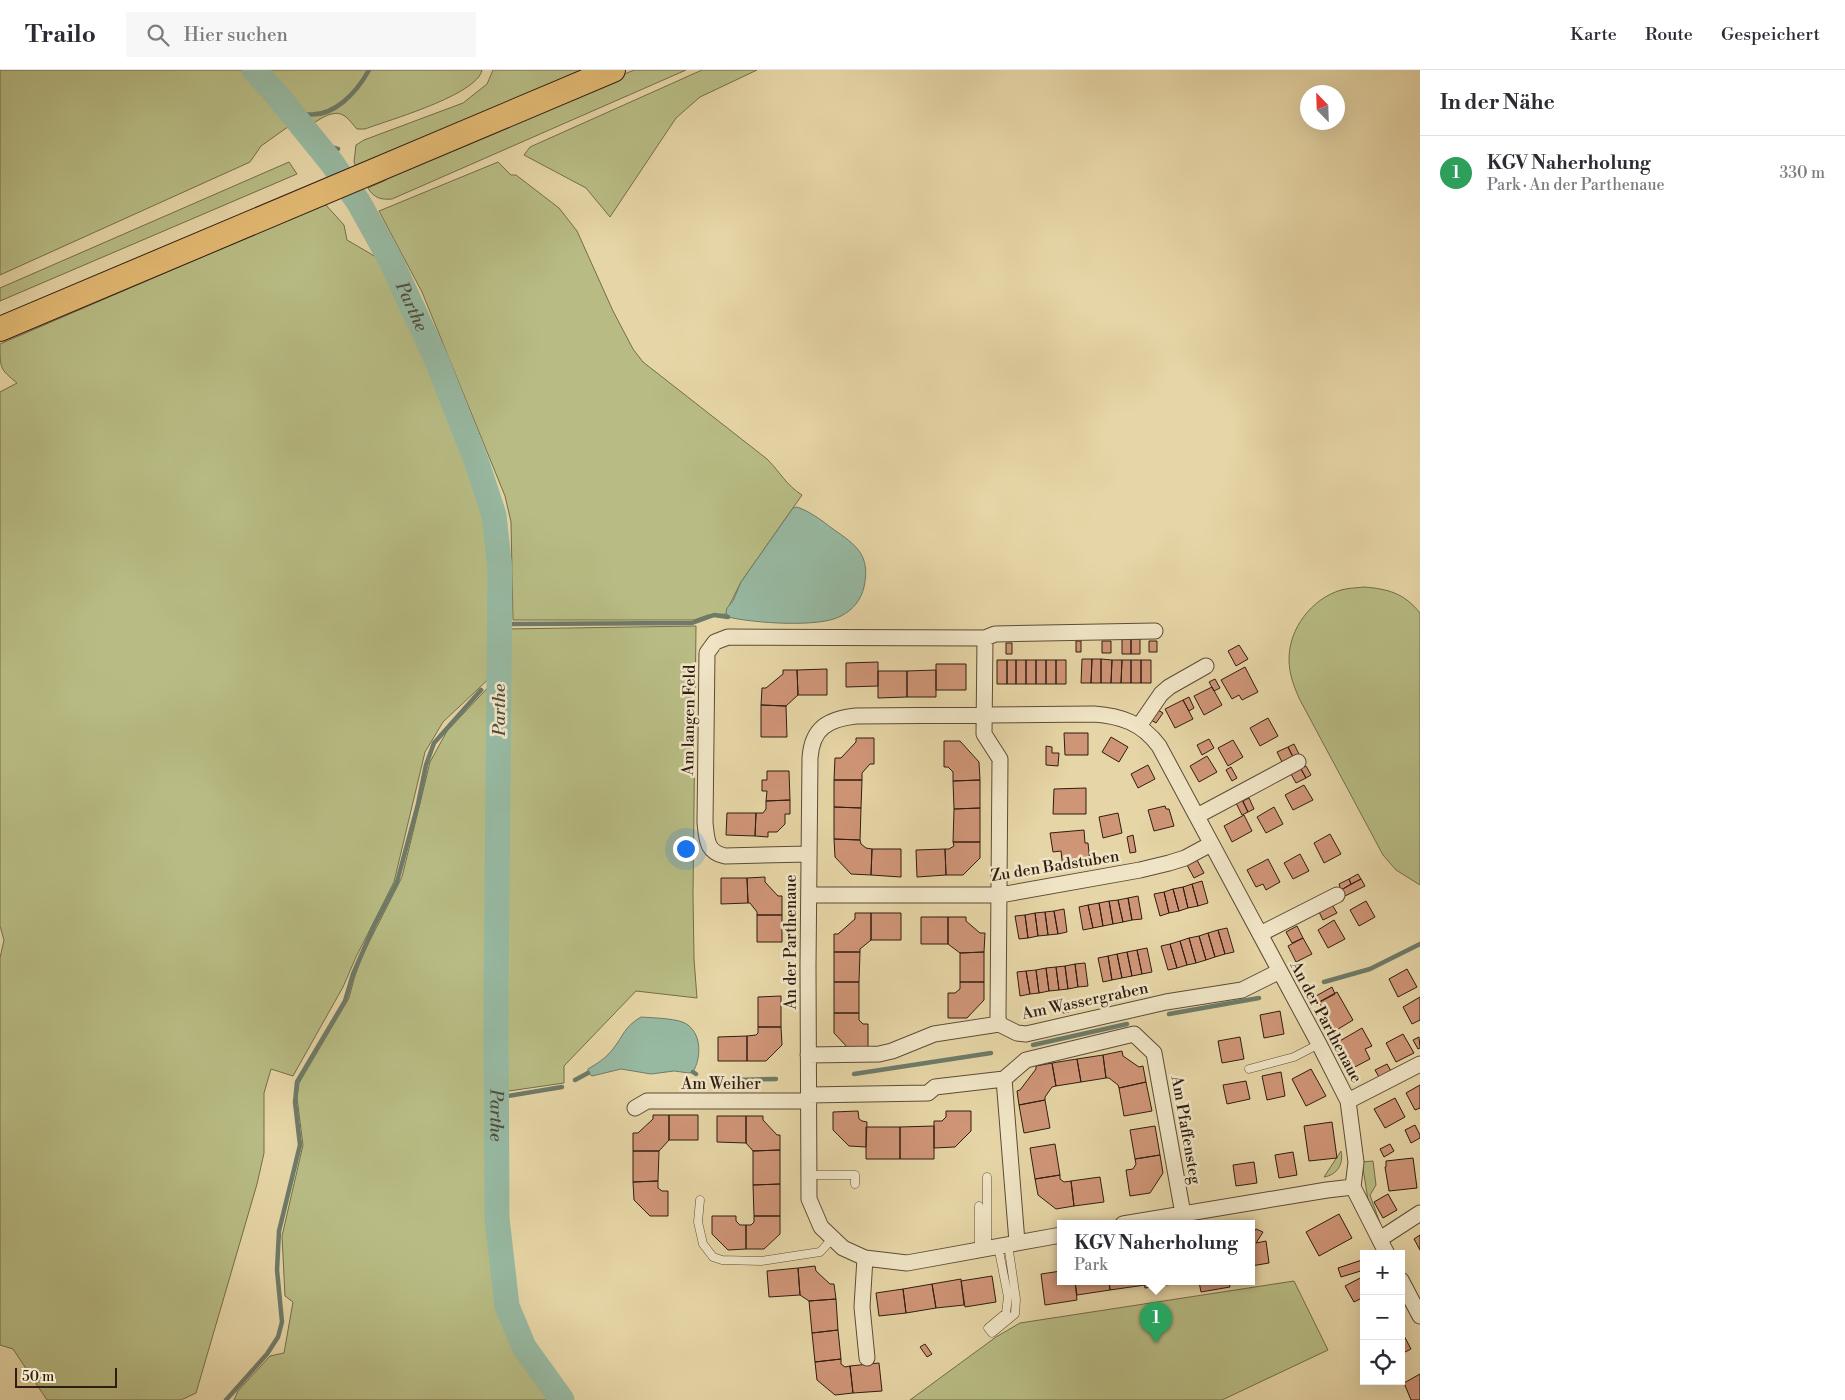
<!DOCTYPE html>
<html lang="de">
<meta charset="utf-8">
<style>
:root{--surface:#fff;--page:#f7f7f7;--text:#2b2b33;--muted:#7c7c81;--line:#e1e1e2;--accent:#8f2418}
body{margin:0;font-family:"Libre Bodoni",serif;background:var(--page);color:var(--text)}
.controls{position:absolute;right:15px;bottom:15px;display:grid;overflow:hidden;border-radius:0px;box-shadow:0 5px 20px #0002}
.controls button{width:45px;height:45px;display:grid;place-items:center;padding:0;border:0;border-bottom:1px solid var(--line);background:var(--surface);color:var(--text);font:25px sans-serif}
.compass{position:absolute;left:1300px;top:15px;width:45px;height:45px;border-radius:50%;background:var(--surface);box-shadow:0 5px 20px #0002;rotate:337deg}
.scale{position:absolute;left:15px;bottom:12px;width:102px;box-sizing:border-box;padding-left:5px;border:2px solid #301d11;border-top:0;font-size:14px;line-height:18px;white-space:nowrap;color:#301d11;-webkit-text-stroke:4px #efe4c5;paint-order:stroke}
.you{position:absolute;left:685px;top:778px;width:18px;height:18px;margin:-12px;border:4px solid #fff;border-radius:50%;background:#1a73e8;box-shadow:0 0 0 8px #1a73e833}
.badge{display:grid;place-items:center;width:32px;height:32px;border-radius:50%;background:var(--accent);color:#fff;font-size:16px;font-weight:700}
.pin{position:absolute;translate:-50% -41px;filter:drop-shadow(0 1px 2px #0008)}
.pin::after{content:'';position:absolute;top:26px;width:18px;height:15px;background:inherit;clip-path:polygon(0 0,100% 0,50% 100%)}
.popup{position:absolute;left:1057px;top:1150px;width:198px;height:65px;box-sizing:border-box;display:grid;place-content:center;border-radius:0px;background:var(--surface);filter:drop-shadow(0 1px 4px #0005);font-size:16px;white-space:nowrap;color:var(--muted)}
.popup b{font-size:19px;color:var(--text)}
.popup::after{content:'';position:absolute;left:50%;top:100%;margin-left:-10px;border:10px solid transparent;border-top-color:var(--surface)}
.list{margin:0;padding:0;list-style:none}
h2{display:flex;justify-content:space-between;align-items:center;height:65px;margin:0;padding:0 20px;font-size:21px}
h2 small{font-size:16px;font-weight:400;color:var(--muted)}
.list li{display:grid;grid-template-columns:32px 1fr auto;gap:15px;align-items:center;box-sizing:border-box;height:75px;padding:0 20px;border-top:1px solid var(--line)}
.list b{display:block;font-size:19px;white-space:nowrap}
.list p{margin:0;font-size:16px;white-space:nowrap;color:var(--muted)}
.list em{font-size:16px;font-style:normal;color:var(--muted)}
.icon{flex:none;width:28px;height:28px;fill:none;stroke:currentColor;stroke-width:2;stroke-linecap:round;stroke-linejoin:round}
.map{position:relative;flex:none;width:1420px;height:1330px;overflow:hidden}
header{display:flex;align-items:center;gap:30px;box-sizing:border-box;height:70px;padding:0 25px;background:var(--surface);border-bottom:1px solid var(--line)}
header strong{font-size:24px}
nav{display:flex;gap:28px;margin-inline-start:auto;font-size:18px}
.search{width:350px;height:45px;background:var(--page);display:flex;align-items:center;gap:12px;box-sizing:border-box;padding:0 18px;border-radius:0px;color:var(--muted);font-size:19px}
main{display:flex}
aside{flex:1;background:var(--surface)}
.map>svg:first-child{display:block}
.green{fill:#b8bc84;stroke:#746c4a}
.water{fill:#97b9a2;stroke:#6e7b68}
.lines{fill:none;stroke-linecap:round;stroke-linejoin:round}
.stream{stroke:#6e7b68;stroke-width:4.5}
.river{stroke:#97b9a2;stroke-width:25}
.building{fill:#cf9577;stroke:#301d11}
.service-casing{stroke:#5e4b36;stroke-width:9}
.minor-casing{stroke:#5e4b36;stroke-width:17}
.primary-casing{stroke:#301d11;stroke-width:26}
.service{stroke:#efe4c5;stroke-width:8}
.minor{stroke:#efe4c5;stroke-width:15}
.primary{stroke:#e3ba73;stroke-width:24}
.labels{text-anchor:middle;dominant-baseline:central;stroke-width:5;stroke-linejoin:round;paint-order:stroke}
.street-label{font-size:16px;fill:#301d11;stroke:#efe4c5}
.water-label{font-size:18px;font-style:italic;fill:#4f4c3c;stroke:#efe4c5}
</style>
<header>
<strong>Trailo</strong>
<div class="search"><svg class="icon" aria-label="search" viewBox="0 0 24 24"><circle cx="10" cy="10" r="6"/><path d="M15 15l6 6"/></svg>Hier suchen</div>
<nav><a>Karte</a><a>Route</a><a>Gespeichert</a></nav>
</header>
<main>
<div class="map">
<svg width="1420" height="1330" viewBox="0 0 1420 1330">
<rect width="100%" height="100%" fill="#e6d5a6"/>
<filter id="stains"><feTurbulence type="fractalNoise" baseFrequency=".004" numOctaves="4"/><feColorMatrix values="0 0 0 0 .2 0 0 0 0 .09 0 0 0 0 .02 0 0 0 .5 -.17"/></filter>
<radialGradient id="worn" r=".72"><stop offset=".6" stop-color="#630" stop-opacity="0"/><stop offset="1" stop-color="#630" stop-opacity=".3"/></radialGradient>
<path class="green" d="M0,0h241l51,54 -31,22 -11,16 -250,113z
M264,0h218c-5,25 -93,50 -117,59h-8c-4,-4 -7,-9 -11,-12 -11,-9 -24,1 -34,7z
M493,0h97l-233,99 -3,-7 2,-17 8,-5 99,-37 24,-19z
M634,0h52l-294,129c-11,1 -18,-1 -24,-11l18,-8 -1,-3z
M702,0h55l-57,27 -24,21 -66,99 -24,-29 -62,-33 6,-8z
M289,92l8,12 -297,127v-13z
M498,92l13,13h5l43,33 18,23 36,80 20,38 10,13 124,97c14,14 19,26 35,36l-61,87 -14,28v4l-19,1 -14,5h-181l-2,-98 -6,-26 -83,-204 -43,-81z
M325,134l19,21 3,15 36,21 40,79 44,110 24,70 4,153 -52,49 -18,30 -31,130 -38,75 -13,30 -50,89 -22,-7 -7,24v60l-7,31 -61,209 -15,7h-134l-34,-51 -13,-4v-387l4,-18 -4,-14v-534l17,-9c-17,-14 -17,-14 -17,-39z
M1364,517c24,2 40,6 56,26v272l-24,-15 -13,-15 -83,-155c-6,-13 -11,-26 -11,-41 0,-30 22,-60 52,-69 7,-2 15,-2 23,-3z
M696,556l-3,269 1,64 3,39 -61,-7 -72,75v17l-62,9 3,-463z
M495,610l-1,177 -7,277 3,92 16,86 18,42 24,46h-314l4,-9 32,-35 14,-3 9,-51 -8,-6 -3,-60 21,-91 -6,-47 2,-15 50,-85 5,-19 8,-23 40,-79 28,-115 17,-31z
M1341,1081c3,13 -4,24 -17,26z
M1373,1091l3,24 -6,10 10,28 -2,1 -10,-24 -6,-38z
M1294,1211l34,69 -106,50h-312l86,-63 24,-14z"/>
<path class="water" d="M797,437c14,5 24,13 36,22 23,16 38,26 31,58 -3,13 -11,23 -23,29 -21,12 -88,7 -113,1l-2,-5 1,-4 6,-7 8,-19 52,-74z
M641,947c11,1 39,1 47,8 14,11 13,33 5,47l-4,1 -15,-2 -23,3 -30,-5 -29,7 -4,-3v-4c10,-6 18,-11 25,-20 11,-14 11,-22 28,-32z"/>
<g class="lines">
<path class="stream" d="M287,37c6,2 12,5 18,7 28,5 52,-22 64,-44
M313,70l14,6 11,3
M500,554l192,-1 22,-8 14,2
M492,608l7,-7
M1324,912l46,-13 50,-25
M1169,944l90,-16
M1033,975l94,-21
M693,1002l3,2
M854,1004l137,-21
M575,1010l13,-7
M734,1010l42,-1
M496,1028l66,-11
M226,1330l41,-46 11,-17 4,-15 -5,-52 2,-39 21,-86 -5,-43 2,-20 48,-81 8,-27 21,-48 23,-44 21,-78 8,-39 8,-22 47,-53"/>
<path class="river" id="s1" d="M254,0l22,24 56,69 27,40 31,56 47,102 40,102 17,52 6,55 -4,429 1,219 10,88 17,41 38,53"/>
</g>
<path class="building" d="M1122,569h9v15h-9z
M1131,569h9v15h-9z
M1076,571h5v11h-5z
M1102,571h9v12h-9z
M1149,571h8v11h-8z
M1006,573h6v11h-6z
M1239,575l9,14 -12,7 -8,-15z
M1082,589h10l-1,24h-10z
M1092,589h9v24h-10z
M1101,589l11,1 -1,23h-10z
M997,590h10v24h-10z
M1007,590h9v24h-9z
M1016,590h10v24h-10z
M1026,590h10v24h-10z
M1036,590h10v24h-10z
M1046,590h10v24h-10z
M1056,590h10v24h-10z
M1112,590h10l-1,23h-10z
M1122,590h9v23h-10z
M1131,590h10v23h-10z
M1141,590h10v23h-10z
M878,592v24l-32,1v-24z
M936,594h30v26h-30z
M1245,597l13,25 -16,8 -3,-5 -7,4 -11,-19z
M827,599v26h-29l-1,-25z
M783,600h14l1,25 -12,11 -25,-1 1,-17h4l17,-14z
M936,600v27h-29v-26z
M878,601h29v26l-29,1z
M1215,609l5,9 -6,3 -5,-9z
M1212,617l10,18 -18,10 -10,-19z
M1189,627l5,11 -5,3 -6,-11z
M1183,630l10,19 -18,9 -10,-19z
M761,635l25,1 1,31h-26z
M1158,640l5,3 -7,10 -5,-3z
M1268,648l10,18 -18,10 -10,-18z
M1064,663h24v22h-23z
M1111,667l17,10 -9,15 -17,-10z
M856,668h18v26h-4l-8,9v7h-28l1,-22h6l15,-16z
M1209,669l5,9 -12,7 -5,-10z
M1233,670l10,17 -15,9 -10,-18z
M944,671h16l19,21 1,18 -27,1v-9l-5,-5h-4z
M1294,674l5,10 -6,3 -5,-10z
M1046,676l6,1v6h7l-1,13 -12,-1z
M1288,677l5,10 -11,5 -5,-10z
M1207,686l10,16 -18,10 -9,-16z
M1148,695l7,14 -17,9 -7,-14z
M1306,696l5,9 -5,3 -5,-9z
M1231,697l6,11 -5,3 -6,-11z
M1301,699l5,9 -10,5 -5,-9z
M767,701h22l1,29 -24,1 1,-10h-5v-11h5z
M834,710h28l-1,28 -27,-1z
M980,710v28l-26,1 -1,-28z
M1304,715l9,15 -20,10 -8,-15z
M1086,718v26h-33l1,-25z
M1249,728l5,11 -6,3 -5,-11z
M790,730v14h-5v10l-8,8h-9v5l-13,-1 1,-23h7l3,-4v-8z
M1242,730l6,12 -6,3 -6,-12z
M1165,736l1,3h3l5,17 -20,5 -6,-21z
M834,737l27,1 -1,32 -26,-1z
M1274,737l9,17 -17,9 -9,-16z
M980,738v34h-27l1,-33z
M727,743h29l-1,23 -29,-1z
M1118,743l4,20 -19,5 -4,-21z
M1244,745l8,16 -20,11 -8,-16z
M1084,760l1,13h3l2,19h-3v5l-24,2 -2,-18 -8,1 -3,-19z
M1330,764l11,20 -17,9 -10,-20z
M1133,765l3,17 -6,1 -3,-16z
M834,769l26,1 1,4 5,4 6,1 -1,26 -20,-1 -16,-17z
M953,772h27v16l-17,17h-17l-1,-26h4l5,-3z
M872,779h29v28l-30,-2z
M945,779l1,26 -29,2 -1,-27z
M1300,784l9,17 -16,8 -9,-16z
M1268,789l12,23 -14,8 -3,-6 -7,3 -9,-17z
M1197,790l7,13 -10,5 -7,-13z
M1358,804l3,5 -10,5 -2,-5z
M765,807v5l13,14h4v19h-25v-3l-7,-9h-2l-1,-25z
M721,808h26l1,25 -27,1z
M1349,809l2,5 -10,6 -2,-6z
M1361,809l4,7 -20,10 -4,-6z
M1202,811l6,22 -10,3 -6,-22z
M1192,814l6,22 -10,2 -5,-21z
M1183,817l5,21 -9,3 -6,-22z
M1173,819l6,22 -10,2 -5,-21z
M1164,822l5,21 -9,3 -6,-22z
M1138,826l4,23 -10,1 -4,-22z
M1128,828l4,22 -9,2 -5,-22z
M1118,830l5,22 -10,2 -4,-23z
M1109,831l4,23 -10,2 -4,-23z
M1366,831l9,16 -16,9 -9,-16z
M1099,833l4,23 -10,2 -5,-23z
M1331,833l6,10 -14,7 -5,-10z
M1088,835l5,23 -10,2 -4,-23z
M1064,839l3,23 -9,2 -4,-23z
M1054,841l4,23 -10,1 -3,-23z
M1045,842l3,23 -10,1 -3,-23z
M855,843h16v27l-11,9v3h-26v-18h4l17,-15z
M871,843h30v27h-30z
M1035,843l3,23 -10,2 -3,-23z
M757,845h25v27h-25z
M1025,845l3,23 -9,1 -4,-23z
M921,847h27v27h-27z
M948,847h18v4l14,12h5l-1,19 -24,1 -12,-9z
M1334,850l11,19 -17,9 -10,-18z
M1297,856l6,12 -11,5 -6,-11z
M1227,858l7,24 -9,2 -7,-24z
M1218,860l7,24 -10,3 -7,-24z
M1208,863l7,24 -9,3 -7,-24z
M1199,866l7,24 -10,3 -7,-25z
M1189,868l7,25 -9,2 -7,-24z
M1303,868l9,16 -16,8 -8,-16z
M1180,871l7,24 -10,3 -7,-24z
M1170,874l7,24 -9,2 -7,-24z
M1147,878l5,24 -10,2 -5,-24z
M1137,880l5,24 -10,2 -5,-24z
M834,882h26l-1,30h-25z
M984,882v30h-24v-29z
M1127,882l5,24 -10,2 -5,-24z
M1117,884l5,24 -10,2 -4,-24z
M1108,886l4,24 -9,2 -5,-24z
M1085,893l3,23 -10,1 -3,-23z
M1075,894l3,23 -10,2 -3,-23z
M1065,896l3,23 -9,1 -3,-23z
M1056,897l3,23 -10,1 -3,-23z
M1046,898l3,23 -10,2 -3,-23z
M1407,899l10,18 -19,10 -9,-18z
M1036,900l3,23 -9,1 -4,-23z
M1026,901l4,23 -10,2 -3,-24z
M834,912h25v31h-25z
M960,912h24v18l-17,18h-19v-25h7l5,-4z
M1332,917l3,7 -15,8 -4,-6z
M1337,922l16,28 -18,11 -16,-29z
M781,926v31h-23v-30z
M1420,927v23l-8,4 -9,-17z
M1068,934l1,8 -6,1 -1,-7z
M1280,941l4,23 -20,4 -4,-23z
M834,943h25v7l4,4h5v26h-18l-16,-17z
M758,957h23l1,18 -16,16h-19v-25l9,-1 2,-2z
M1362,958l10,18 -7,3 5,10 -17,9 -15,-26z
M1403,964l11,19 -18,9 -10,-19z
M747,966v25h-29v-24z
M1240,967l4,22 -22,4 -4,-22z
M1419,967l1,11 -2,1 -5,-9z
M1122,981l1,5 16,11 4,-1 3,16 -27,6 -1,-3 -9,-7h-3l-3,-23z
M1103,985l3,23 -25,4 -4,-23z
M1077,989l4,23 -25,4 -4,-23z
M1052,993l4,23 -4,1 -7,10v3l-26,5 -2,-14 3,-1 16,-21v-3z
M1387,994l4,7 -12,6 -4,-7z
M1311,999l15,27 -20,10 -14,-27z
M1281,1002l4,24 -18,4 -5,-24z
M1246,1011l4,18 -23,5 -4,-19z
M1146,1012l6,29 -28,5 -5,-28z
M1420,1015v23l-5,2 -9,-17z
M1395,1028l10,19 -20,11 -11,-19z
M1045,1030l5,28 -26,5 -5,-28z
M858,1041l1,8 3,2 5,1 -1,25 -17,-1 -16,-16v-18z
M946,1041h25v20l-16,16 -21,1v-27h8l4,-4z
M653,1045h16v25l-10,11h-26v-18h5l15,-14z
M669,1045h29v25h-29z
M717,1046h29v27l-29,-1z
M746,1046h17v4l14,15h3v15l-27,1 -7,-8z
M1332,1052l5,36 -28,3 -5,-35z
M1415,1055l5,10v3l-9,5 -6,-13z
M934,1056v33h-34v-32z
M1155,1056l5,29 -25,4 -5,-29z
M866,1057h34v32h-34z
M1055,1074l5,31 -25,4 -5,-31z
M1390,1074l4,7 -10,6 -4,-8z
M780,1080v34l-27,1v-34z
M633,1081h26l-1,30 -25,1z
M1293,1082l4,23 -18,3 -4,-23z
M1160,1085l3,18 -13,20 -20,3 -4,-26 7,-1 3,-5 -1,-5z
M1413,1088l4,30 -28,3 -4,-24h1v-6z
M1254,1092l3,21 -21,3 -3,-21z
M1060,1105v4l4,3 7,-1 3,25 -18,3 -18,-14 -3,-16z
M1100,1107l4,25 -30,4 -3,-25z
M658,1111v7l4,3h6v25h-18l-16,-16 -1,-18z
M780,1114v32h-26l-1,-31z
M1388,1124l9,16 -14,8 -9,-16z
M1339,1144l13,24 -33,18 -13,-24z
M712,1146h24v5l4,4h6v24l-18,1 -16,-16z
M754,1146h26v18l-16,15h-18v-24h5l3,-3z
M1256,1159l7,3 -7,11 10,-2 3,22 -18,3v-30z
M1420,1165v15l-6,-11z
M1362,1190l2,10 -23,7 -3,-9z
M815,1196l1,5 14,13h4l2,15 -27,2 -9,-6 -2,-27z
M798,1198l2,27 -31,2 -2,-26z
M1061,1201v11h14l2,18 -32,5 -4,-31z
M992,1206l4,26 -31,5 -4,-26z
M1364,1206v21l-10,5 -9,-16z
M961,1209l3,26 -28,3 -4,-24z
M1075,1212h34l1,8 -33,5z
M1109,1212h35l1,3 -35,5z
M1144,1212h36v1l-35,5z
M1199,1212h30l1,5 -29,5z
M932,1214l4,24 -30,5 -3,-24z
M903,1219l3,24 -27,3 -3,-23z
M836,1229l2,31 -26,3 -3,-32z
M838,1260l3,29 -26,3 -3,-29z
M1401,1260l10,19 -10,5z
M925,1274l7,10 -5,3 -7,-10z
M841,1289v5l4,3 5,-1 3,27 -18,2 -18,-15 -2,-18z
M879,1293l3,28 -29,2 -3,-27z
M1420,1304v26h-9l-7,-17z"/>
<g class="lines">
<g class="service-casing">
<path id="service" d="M1249,999l45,-12 25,-13
M809,1105h46v9
M987,1107v71
M700,1130l-2,22 5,22 10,13 9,3 39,1 59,-9 13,-14
M998,1176l10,51 -2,16 -18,15 4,5 23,-19 1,-15 -8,-55
M979,1180v-44"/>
</g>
<g class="minor-casing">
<path id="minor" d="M985,568l10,-4 160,-3
M1139,656l22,-32 8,-7 37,-21
M1197,746l101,-54
M809,784l-84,2c-19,-4 -18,-17 -20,-33l2,-170 8,-11 13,-5 257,1 -1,96 16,25 -2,258 1,7
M809,825h191l140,-25 29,-7 16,-5 26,-14
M1260,864l77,-39
M808,985l71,-1 13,-3 42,-17 65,-10 18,9 9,1 140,-32 76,-12 38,-19
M1004,1009l13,163
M808,1025l120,-2 7,-6 69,-8 22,-19 108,-26 20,19 29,161
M1348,1031l72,-37
M635,1038l12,-7h162
M1123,1154l204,-34 26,-3
M1061,1165l-154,28 -42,-5 -22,-10 -22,-21 -12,-28 -1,-233 2,-208c2,-30 18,-39 46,-42l238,-2c27,2 48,9 65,32l160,298 29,57 8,61 -3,25 34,67
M1380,1169l40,-26
M865,1188l-3,49 5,51
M1401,1210l19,36"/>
</g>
<g class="primary-casing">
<path id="primary" d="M0,259l613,-259"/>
</g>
<use href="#service" class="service"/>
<use href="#minor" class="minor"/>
<use href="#primary" class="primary"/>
</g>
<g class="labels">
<g class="street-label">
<text transform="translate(689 650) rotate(-89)">Am langen Feld</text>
<text transform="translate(1055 796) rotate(-9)">Zu den Badstuben</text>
<text transform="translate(791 872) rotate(-90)">An der Parthenaue</text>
<text transform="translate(1085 931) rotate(-12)">Am Wassergraben</text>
<text transform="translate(1326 952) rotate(62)">An der Parthenaue</text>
<text x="721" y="1014">Am Weiher</text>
<text transform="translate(1186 1060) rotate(80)">Am Pfaffensteg</text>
</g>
<g class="water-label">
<text stroke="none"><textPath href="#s1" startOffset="286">Parthe</textPath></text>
<text transform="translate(499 640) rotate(-90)">Parthe</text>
<text stroke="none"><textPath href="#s1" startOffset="1111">Parthe</textPath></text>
</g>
</g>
<rect width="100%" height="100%" filter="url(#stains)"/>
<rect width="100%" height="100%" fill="url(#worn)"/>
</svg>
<div class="controls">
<button>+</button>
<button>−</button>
<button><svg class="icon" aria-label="locate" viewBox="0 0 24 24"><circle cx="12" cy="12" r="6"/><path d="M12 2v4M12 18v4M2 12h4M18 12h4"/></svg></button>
</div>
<svg class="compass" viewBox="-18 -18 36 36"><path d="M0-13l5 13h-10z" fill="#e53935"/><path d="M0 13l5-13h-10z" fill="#7c7c81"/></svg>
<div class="scale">50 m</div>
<div class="you"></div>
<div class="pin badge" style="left:1156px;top:1273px;background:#2e9e5b">1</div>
<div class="popup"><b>KGV Naherholung</b>Park</div>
</div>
<aside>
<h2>In der Nähe<small></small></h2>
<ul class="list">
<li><span class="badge" style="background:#2e9e5b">1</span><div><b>KGV Naherholung</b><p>Park · An der Parthenaue</p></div><em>330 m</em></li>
</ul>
</aside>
</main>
